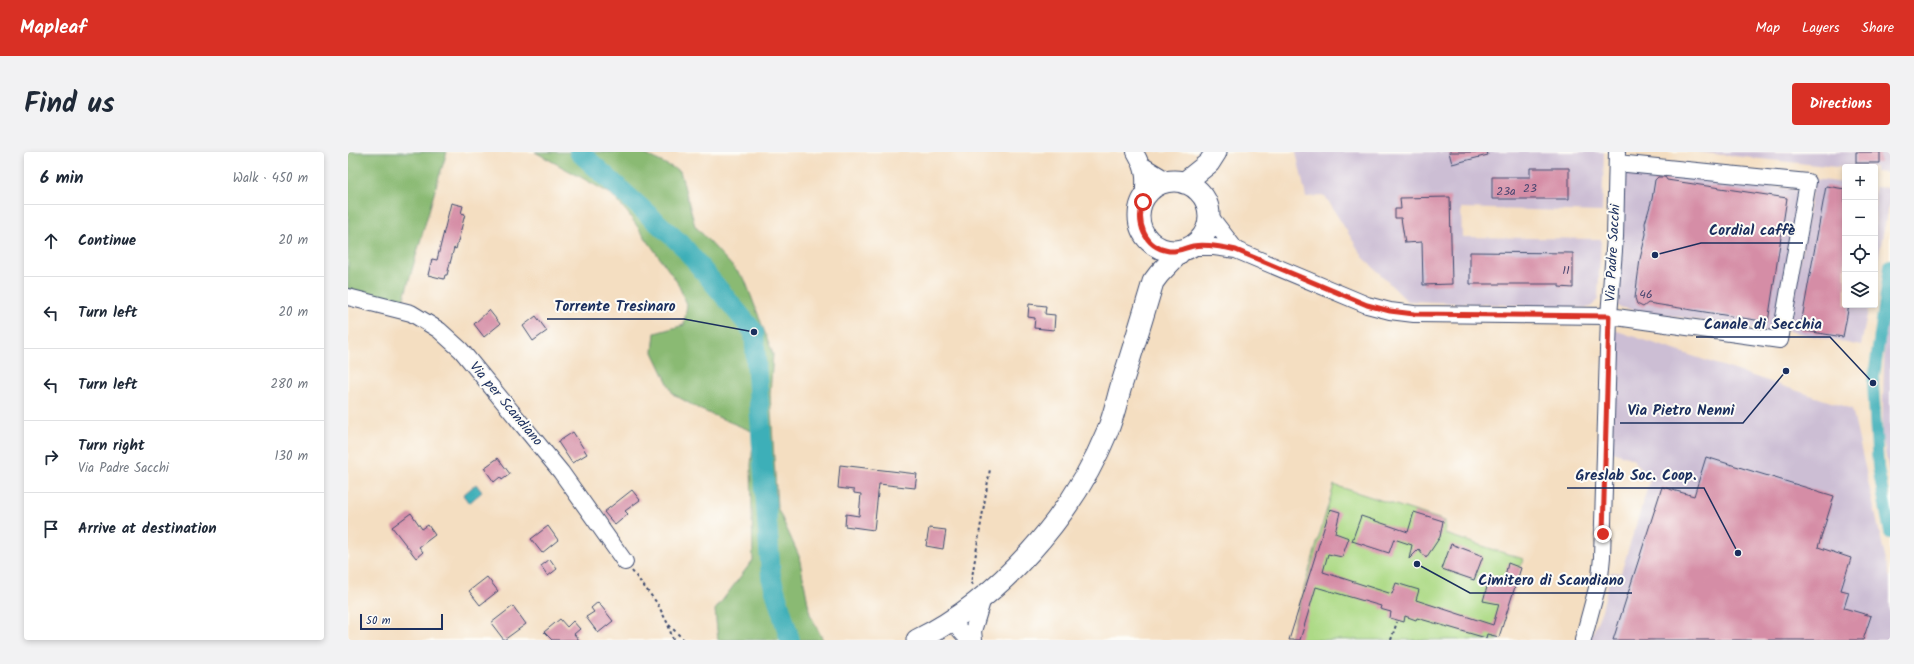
<!DOCTYPE html>
<meta charset="utf-8">
<style>
:root{--surface:#fff;--page:#f2f2f3;--text:#1f2937;--muted:#747a83;--line:#e0e1e3;--accent:#d93025}
body{margin:0;font-family:Kalam,sans-serif;background:var(--page);color:var(--text)}
.controls{position:absolute;right:12px;top:12px;display:grid;overflow:hidden;border-radius:4px;box-shadow:0 2px 6px #0003}
.controls button{width:36px;height:36px;display:grid;place-items:center;padding:0;border:0;border-bottom:1px solid var(--line);background:var(--surface);color:var(--text);font:20px sans-serif}
.scale{position:absolute;left:12px;bottom:10px;width:83px;box-sizing:border-box;padding-left:4px;border:2px solid #1b2f5e;border-top:0;font-size:11px;line-height:14px;white-space:nowrap;color:#1b2f5e;-webkit-text-stroke:3px #fdfcf7;paint-order:stroke}
.stop{position:absolute;width:12px;height:12px;margin:-9px;border:3px solid #d93025;border-radius:50%;background:#fff}
.stop.end{background:#d93025;border-color:#fff;box-shadow:0 1px 4px #0008}
.list{margin:0;padding:0;list-style:none}
h2{display:flex;justify-content:space-between;align-items:center;height:52px;margin:0;padding:0 16px;font-size:17px}
h2 small{font-size:13px;font-weight:400;color:var(--muted)}
.list li{display:grid;grid-template-columns:26px 1fr auto;gap:12px;align-items:center;box-sizing:border-box;height:72px;padding:0 16px;border-top:1px solid var(--line)}
.list b{display:block;font-size:15px;white-space:nowrap}
.list p{margin:0;font-size:13px;white-space:nowrap;color:var(--muted)}
.list em{font-size:13px;font-style:normal;color:var(--muted)}
.icon{flex:none;width:22px;height:22px;fill:none;stroke:currentColor;stroke-width:2;stroke-linecap:round;stroke-linejoin:round}
.map{position:relative;flex:none;width:1542px;height:488px;overflow:hidden;border-radius:4px}
header{display:flex;align-items:center;gap:24px;box-sizing:border-box;height:56px;padding:0 20px;background:var(--accent);color:#fff}
header strong{font-size:19px}
nav{display:flex;gap:22px;margin-inline-start:auto;font-size:14px}
.intro{display:flex;align-items:center;justify-content:space-between;box-sizing:border-box;height:96px;padding:0 24px}
h1{margin:0;font-size:28px}
.button{padding:10px 18px;border-radius:4px;background:var(--accent);color:#fff;font-size:14px;font-weight:700}
main{display:flex;gap:24px;padding:0 24px}
aside{flex:1;background:var(--surface);border-radius:4px;box-shadow:0 2px 6px #0003}
.map>svg:first-child{display:block}
.industrial{fill:#ccbed4}
.green{fill:#adda86;stroke:#648472}
.forest{fill:#8aba73;stroke:#527468}
.water{fill:#3eafb8;stroke:#2c6f8b}
.lines{fill:none;stroke-linecap:round;stroke-linejoin:round}
.canal{stroke:#3eafb8;stroke-width:12}
.river{stroke:#3eafb8;stroke-width:20}
.building{fill:#d58da6}
.minor-casing{stroke:#3c496d;stroke-width:18}
.major-casing{stroke:#3c496d;stroke-width:23}
.path{stroke:#3c496d;stroke-width:2;stroke-dasharray:3 3;stroke-linecap:butt}
.minor{stroke:#fff;stroke-width:16}
.major{stroke:#fff;stroke-width:21}
.route{stroke:#d93025;stroke-width:5}
.labels{text-anchor:middle;dominant-baseline:central;stroke-width:4;stroke-linejoin:round;paint-order:stroke}
.number-label{font-size:12px;fill:#4a4670}
.street-label{font-size:14px;fill:#1b2f5e;stroke:#fdfcf7}
.leader{fill:none;stroke:#1b2f5e;stroke-width:1.5}
.callout-dot{fill:#1b2f5e;stroke:#fdfcf7;stroke-width:1.5}
.callout-label{font-size:15px;text-anchor:middle;font-weight:bold;fill:#1b2f5e;stroke:#fdfcf7;stroke-width:4;stroke-linejoin:round;paint-order:stroke}
</style>
<header>
<strong>Mapleaf</strong>
<nav><a>Map</a><a>Layers</a><a>Share</a></nav>
</header>
<div class="intro"><h1>Find us</h1><a class="button">Directions</a></div>
<main>
<aside>
<h2>6 min<small>Walk · 450 m</small></h2>
<ul class="list">
<li><svg class="icon" aria-label="ahead" viewBox="0 0 24 24"><path d="M12 20V5M6 11l6-6 6 6"/></svg><div><b>Continue</b></div><em>20 m</em></li>
<li><svg class="icon" aria-label="left" viewBox="0 0 24 24"><path d="M17 20v-9H6M10 6l-5 5 5 5"/></svg><div><b>Turn left</b></div><em>20 m</em></li>
<li><svg class="icon" aria-label="left" viewBox="0 0 24 24"><path d="M17 20v-9H6M10 6l-5 5 5 5"/></svg><div><b>Turn left</b></div><em>280 m</em></li>
<li><svg class="icon" aria-label="right" viewBox="0 0 24 24"><path d="M7 20v-9h11M14 6l5 5-5 5"/></svg><div><b>Turn right</b><p>Via Padre Sacchi</p></div><em>130 m</em></li>
<li><svg class="icon" aria-label="arrive" viewBox="0 0 24 24"><path d="M6 21V4h12l-3 4 3 4H6"/></svg><div><b>Arrive at destination</b></div></li>
</ul>
</aside>
<div class="map">
<svg width="1542" height="488" viewBox="0 0 1542 488">
<rect width="100%" height="100%" fill="#fdfcf7"/>
<filter id="ink" filterUnits="userSpaceOnUse"><feTurbulence type="fractalNoise" baseFrequency=".025" numOctaves="2"/><feDisplacementMap in="SourceGraphic" scale="8" xChannelSelector="R" yChannelSelector="G"/><feConvolveMatrix kernelMatrix="1 2 1 2 8 2 1 2 1" color-interpolation-filters="sRGB"/></filter>
<filter id="wash" filterUnits="userSpaceOnUse"><feTurbulence type="fractalNoise" baseFrequency=".012" numOctaves="4" result="noise"/><feDisplacementMap in="SourceGraphic" scale="16" xChannelSelector="R" yChannelSelector="G"/><feGaussianBlur stdDeviation="0.9" result="paint"/><feColorMatrix in="noise" values="0 0 0 0 0 0 0 0 0 0 0 0 0 0 0 0 0 1.4 0 .05"/><feComposite in="paint" operator="in"/></filter>
<g filter="url(#wash)">
<rect width="100%" height="100%" fill="#f4dec1"/>
<path class="industrial" d="M948,0h308l-2,60 -141,-4 1,29 139,2 -3,60 -6,7 -5,2 -180,-7 -44,-44 -38,-61 -19,1z
M1347,0h195v21l-15,-1v-5l-30,1z
M1273,16l178,22 -23,143 -158,-26z
M1466,27l31,4v122h24l-8,41 -73,-15z
M1527,35l15,1v11l-15,75z
M1542,148v177l-8,-41 3,-109z
M1266,178l238,79 38,170v61h-300l12,-30 9,-38 10,1 29,-93 -17,-21 -21,-7z"/>
<path class="green" d="M986,333l111,36v13l78,25 -25,81h-209z"/>
<path class="forest" d="M0,0h99l-10,31 -36,125 -53,-15z
M187,0h105l40,19 15,55 50,54 28,74 -3,40 7,113 22,49 11,58 13,26h-105l-3,-30 38,-50 -2,-95 3,-33 -53,-22 -28,-16 -20,-42 2,-19 29,-8 3,-21 -10,-22 -50,-70 -16,-18z"/>
<path class="water" d="M128,332l6,8 -13,11 -6,-8z"/>
<g class="lines">
<path class="canal" d="M1542,113l-17,118 5,84 12,66"/>
<path class="river" d="M231,0l103,93 72,87 17,245 19,63"/>
</g>
<g id="blocks">
<path class="building" d="M1101,0h38l1,3 -36,9z
M1508,0h24v11h-24z
M1182,16h39v31h-77v-22h38z
M1310,25h7l2,3 120,18 -19,124 -120,-19 -5,4 -6,-3 -2,-6 5,-39 6,-25 -1,-11 7,-24 3,-19z
M1478,34l19,3v116h4l-6,32 -43,-7z
M1102,45l2,87 -29,1 -1,-43 -17,1 -4,-25h-6v-9h6l-1,-11z
M103,51l12,3 -2,7 4,1 -9,35 -2,-1 -7,27h-2l-1,4 -16,-4 4,-16 5,1z
M1122,100l103,1v35l-14,-1v-3h-89z
M681,152l17,2 -1,8 10,1 -1,15 -20,-2 1,-10 -7,-1z
M141,158l11,14 -16,13 -10,-13z
M188,164l11,15 -14,10 -10,-15z
M225,280l14,22 -15,9 -14,-21z
M1358,305l128,39 -16,51 33,11 -10,32 8,2 -5,16 27,8 -8,24h-250l49,-153 32,9z
M150,306l12,16 -8,6 -2,-3 -6,5 -10,-14z
M492,313l77,9 -2,14 -36,-4 -5,46 -29,-4 1,-12 13,2 2,-22 -7,-1v-3l-16,-2z
M284,338l8,10 -15,11 3,3 -13,11 -11,-13z
M982,357l10,3 -5,21 14,5 -7,19 -14,-3 -5,18 69,22 4,-11 23,7 -3,10 77,25 6,-21 -16,-3 6,-21 14,5 5,-22 13,5 -22,69 -12,-3 -1,4 -69,-20 -1,2 -11,-4 -1,6 -14,-4 1,-6 -11,-3 1,-3 -65,-19 -16,53h-11z
M1066,360l29,9 -3,16 -14,21 -7,-9 -10,10 3,-14 -18,-6 -5,14 -37,-12 9,-25 47,16z
M63,361l11,16 6,-4 7,10 -16,12 4,5 -7,6 -24,-31z
M200,374l10,14 -16,13 -11,-14z
M581,376l17,2 -3,19 -17,-3z
M1103,392l32,12 -9,24 -32,-11z
M202,407l7,10 -9,7 -7,-10z
M139,425l11,14 -18,14 -11,-14z
M250,450l15,19 -15,12 -12,-16 8,-5 -3,-4z
M165,454l13,18 -22,16 -13,-17z
M212,467l7,8 6,-6 7,8 -6,5 5,6h-27l-8,-8z"/>
</g>
</g>
<g filter="url(#ink)">
<use href="#blocks" fill-opacity="0" stroke="#3c496d" stroke-width="1"/>
<g class="lines">
<g class="minor-casing">
<path id="minor" d="M787,0c11,19 10,28 8,49
M794,13l28,17
M861,63l27,35
M844,95h22l22,3 131,55 23,6 24,3 195,2 171,24 28,-158 -191,-19
M0,145l63,16 28,17 22,20 100,122 64,90
M597,472l11,2 13,14
M626,488l-1,-9 11,-36
M1235,488l17,-63 2,-20 7,-241 6,-79 2,-85"/>
</g>
<g class="major-casing">
<path id="major" d="M791 64a35 35 0 1 1 70 0a35 35 0 1 1-70 0Z
M836,31l25,-20 7,-11
M569,488c81,-40 156,-124 190,-208 7,-16 10,-33 15,-49 11,-34 21,-67 31,-101l6,-8 23,-24"/>
</g>
<path class="path" d="M284,419l25,32 11,21 5,16
M625,433l-2,-2 19,-114
M321,473l15,15
M1043,488l6,-18"/>
<use href="#minor" class="minor"/>
<use href="#major" class="major"/>
</g>
</g>
<g class="lines" filter="url(#ink)">
<path class="route" d="M795,50c-7,21 1,45 26,49 9,1 15,-3 24,-5 13,-2 30,1 43,4l131,55 23,6 24,3 195,2 -6,218"/>
</g>
<g class="labels">
<g class="number-label">
<text x="1182" y="36">23</text>
<text x="1158" y="39">23a</text>
<text x="1218" y="118">11</text>
<text x="1298" y="142">46</text>
</g>
<g class="street-label">
<text transform="translate(1265 101) rotate(-87)">Via Padre Sacchi</text>
<text transform="translate(158 252) rotate(50)">Via per Scandiano</text>
</g>
</g>
<path class="leader" d="M1307 103L1353 91H1455M406 180L336 167H199M1525 231L1482 185H1348M1438 219L1395 271H1272M1390 401L1356 336H1219M1069 412L1122 441H1284"/>
<g class="callout-dot">
<circle cx="1307" cy="103" r="4"/>
<circle cx="406" cy="180" r="4"/>
<circle cx="1525" cy="231" r="4"/>
<circle cx="1438" cy="219" r="4"/>
<circle cx="1390" cy="401" r="4"/>
<circle cx="1069" cy="412" r="4"/>
</g>
<g class="callout-label">
<text x="1404" y="83">Cordial caffè</text>
<text x="267" y="159">Torrente Tresinaro</text>
<text x="1415" y="177">Canale di Secchia</text>
<text x="1333" y="263">Via Pietro Nenni</text>
<text x="1288" y="328">Greslab Soc. Coop.</text>
<text x="1203" y="433">Cimitero di Scandiano</text>
</g>
</svg>
<div class="controls">
<button>+</button>
<button>−</button>
<button><svg class="icon" aria-label="locate" viewBox="0 0 24 24"><circle cx="12" cy="12" r="6"/><path d="M12 2v4M12 18v4M2 12h4M18 12h4"/></svg></button>
<button><svg class="icon" aria-label="layers" viewBox="0 0 24 24"><path d="M12 4l9 5-9 5-9-5zM3 14l9 5 9-5"/></svg></button>
</div>
<div class="scale">50 m</div>
<div class="stop" style="left:795px;top:50px"></div>
<div class="stop end" style="left:1255px;top:382px"></div>
</div>
</main>
